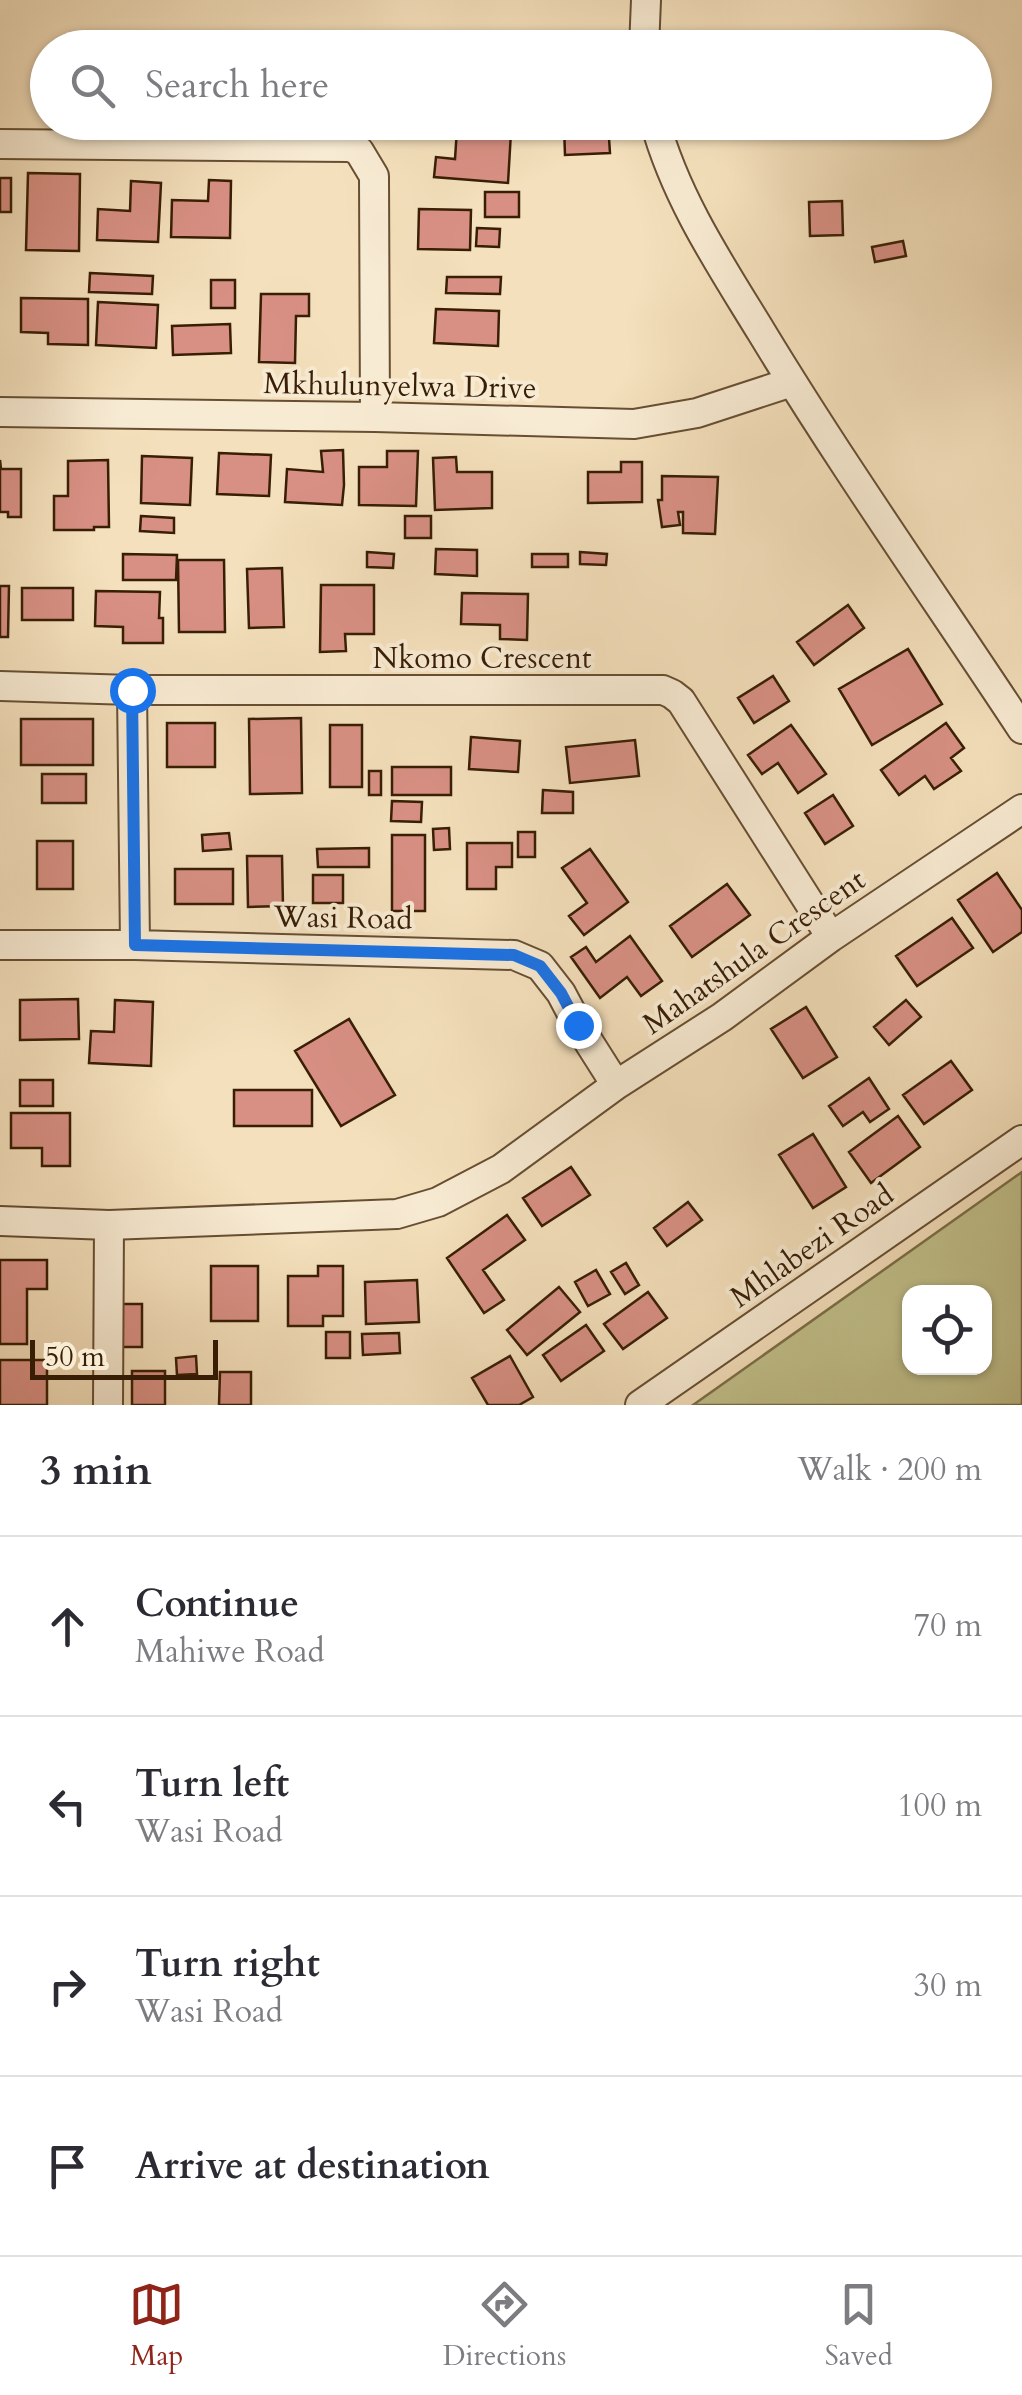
<!DOCTYPE html>
<meta charset="utf-8">
<style>
:root{--surface:#fff;--page:#f7f7f7;--text:#2b2b33;--muted:#7c7c81;--line:#e1e1e2;--accent:#8f2418}
body{margin:0;font-family:Cardo,serif;background:var(--page);color:var(--text)}
.controls{position:absolute;right:30px;bottom:30px;display:grid;overflow:hidden;border-radius:20px;box-shadow:0 2px 8px #0004}
.controls button{width:90px;height:90px;display:grid;place-items:center;padding:0;border:0;border-bottom:2px solid var(--line);background:var(--surface);color:var(--text);font:50px sans-serif}
.scale{position:absolute;left:30px;bottom:25px;width:188px;box-sizing:border-box;padding-left:10px;border:5px solid #381e05;border-top:0;font-size:28px;line-height:35px;white-space:nowrap;color:#381e05;-webkit-text-stroke:8px #f8ebd3;paint-order:stroke}
.stop{position:absolute;width:30px;height:30px;margin:-22px;border:8px solid #1a73e8;border-radius:50%;background:#fff}
.stop.end{background:#1a73e8;border-color:#fff;box-shadow:0 2px 10px #0008}
.list{margin:0;padding:0;list-style:none}
h2{display:flex;justify-content:space-between;align-items:center;height:130px;margin:0;padding:0 40px;font-size:42px}
h2 small{font-size:32px;font-weight:400;color:var(--muted)}
.list li{display:grid;grid-template-columns:65px 1fr auto;gap:30px;align-items:center;box-sizing:border-box;height:180px;padding:0 40px;border-top:2px solid var(--line)}
.list b{display:block;font-size:38px;white-space:nowrap}
.list p{margin:0;font-size:32px;white-space:nowrap;color:var(--muted)}
.list em{font-size:32px;font-style:normal;color:var(--muted)}
.icon{flex:none;width:55px;height:55px;fill:none;stroke:currentColor;stroke-width:2;stroke-linecap:round;stroke-linejoin:round}
.map{position:relative;flex:none;width:1022px;height:1405px;overflow:hidden}
.search{position:absolute;background:var(--surface);box-shadow:0 2px 8px #0004;left:30px;right:30px;top:30px;height:110px;display:flex;align-items:center;gap:25px;box-sizing:border-box;padding:0 35px;border-radius:55px;color:var(--muted);font-size:38px}
.sheet{height:850px;background:var(--surface)}
nav{display:flex;justify-content:space-around;align-items:center;box-sizing:border-box;height:140px;border-top:2px solid var(--line);background:var(--surface);font-size:28px;color:var(--muted)}
nav a{display:grid;justify-items:center;gap:5px}
nav .on{color:var(--accent)}
.map>svg:first-child{display:block}
.green{fill:#c1c18c;stroke:#7c7048;stroke-width:2.5;fill-rule:evenodd}
.building{fill:#d89084;stroke:#381e05;stroke-width:2.5}
.lines{fill:none;stroke-linecap:round;stroke-linejoin:round}
.minor-casing{stroke:#674e33;stroke-width:32}
.minor{stroke:#f8ebd3;stroke-width:28}
.route{stroke:#1a73e8;stroke-width:12}
.labels{text-anchor:middle;dominant-baseline:central;stroke-width:8;stroke-linejoin:round;paint-order:stroke}
.street-label{font-size:30px;fill:#381e05;stroke:#f8ebd3}
</style>
<div class="map">
<svg width="1022" height="1405" viewBox="0 0 1022 1405">
<rect width="100%" height="100%" fill="#f4e0bc"/>
<filter id="stains"><feTurbulence type="fractalNoise" baseFrequency=".002" numOctaves="4"/><feColorMatrix values="0 0 0 0 .2 0 0 0 0 .09 0 0 0 0 .02 0 0 0 .5 -.17"/></filter>
<radialGradient id="worn" r=".72"><stop offset=".6" stop-color="#630" stop-opacity="0"/><stop offset="1" stop-color="#630" stop-opacity=".3"/></radialGradient>
<path class="green" d="M1022,1172v233h-329zM910,1292h74v76h-74z"/>
<path class="building" d="M608,123l2,30 -45,2 -1,-29z
M457,129l54,3 -3,51 -74,-6 2,-20 19,2z
M28,173l52,1 -1,77 -53,-1z
M0,178h11v34h-11z
M209,180l22,1 -1,57 -59,-1 1,-37 36,1z
M131,181l30,2 -3,59 -61,-2 1,-31 32,2z
M485,192h34v25h-34z
M842,201l1,34 -33,1 -1,-34z
M419,209l52,1 -1,40 -52,-1z
M477,228l23,1 -1,18 -23,-1z
M903,241l3,15 -31,6 -3,-15z
M90,273l63,3 -1,18 -63,-2z
M447,277h54l-1,17 -54,-1z
M211,280h24v28h-24z
M261,294h48v22h-13l-1,47 -36,-1z
M21,298l67,1v46l-40,-1v-11l-27,-1z
M98,302l60,3 -2,43 -60,-3z
M436,309l63,2 -1,35 -64,-3z
M230,324l1,29 -58,2 -1,-29z
M343,450l1,35 -2,20 -57,-3 2,-33 36,3 -2,-21z
M387,451h31l-2,55 -57,-1v-38h28z
M219,453l52,2 -2,41 -52,-2z
M142,456l50,2 -2,47 -49,-2z
M456,457l1,15h35v36l-57,2 -2,-52z
M0,460l1,9h20v48h-13v-5h-8z
M108,460l1,67h-15v3h-40v-34h14v-35z
M621,462h21v40l-54,1v-31h33z
M662,476l56,1 -3,57 -32,-1v-21h-5l2,13 -18,2 -4,-27h4z
M141,516l33,2v15l-34,-2z
M405,516h26v22h-26z
M436,549l41,1v26l-42,-2z
M367,552l27,2 -1,14 -26,-1z
M580,552l27,2 -1,11 -26,-1z
M123,554l54,1 -1,25h-53z
M532,554h36v13h-36z
M178,560h46l1,72h-46z
M282,568l2,59 -35,1 -2,-59z
M321,585h53v49h-29l1,17 -26,1z
M0,586h9l-1,51h-8z
M22,588h51v32h-51z
M96,591l64,1 -1,26h4v25h-40v-16l-28,-1z
M462,593l66,1 -1,46 -27,-1v-14l-39,-1z
M848,605l16,23 -50,37 -17,-23z
M908,649l34,55 -70,41 -33,-56z
M773,676l16,25 -35,22 -16,-25z
M301,718l1,75 -52,1 -1,-75z
M21,719h72v46h-72z
M167,723h48v44h-48z
M946,723l18,25 -13,10 10,13 -27,18 -9,-13 -26,19 -18,-25z
M330,725h32v62h-32z
M791,725l35,49 -28,19 -20,-30 -16,11 -14,-19z
M471,737l49,4 -2,31 -49,-3z
M635,740l4,36 -69,7 -4,-36z
M392,767h59v28h-59z
M369,771h12v24h-12z
M42,774h44v29h-44z
M543,790l30,2v21h-31z
M833,795l20,31 -28,18 -20,-31z
M392,801l30,1 -1,20 -30,-1z
M449,828l1,21 -16,1 -1,-21z
M518,832h17v25h-17z
M229,833l2,16 -28,2 -1,-16z
M392,835h33v76h-33z
M37,841h36v48h-36z
M467,843h45v24h-16v22h-29z
M369,848v19h-51l-1,-18z
M590,849l38,53 -44,33 -15,-19 18,-13 -25,-35z
M247,856h35l1,50 -35,1z
M175,869h58v35h-58z
M997,873l25,37v22l-29,20 -35,-52z
M313,875h30v28h-30z
M727,884l23,31 -58,42 -22,-31z
M952,918l21,30 -56,38 -21,-30z
M630,936l32,45 -21,15 -14,-19 -27,21 -29,-41 15,-10 10,15z
M78,999l1,40 -59,1v-40z
M115,1000l38,2 -2,64 -62,-3 2,-32 23,1z
M906,1000l15,17 -32,28 -15,-18z
M806,1007l31,50 -34,21 -32,-49z
M349,1019l46,76 -54,31 -46,-75z
M951,1061l21,29 -48,34 -21,-29z
M869,1078l20,31 -19,13 -7,-10 -20,14 -14,-20z
M20,1080h33v26h-33z
M234,1090h78v36h-78z
M11,1113h59v53h-28v-18h-31z
M898,1116l22,31 -49,36 -22,-31z
M813,1134l33,53 -33,21 -34,-53z
M571,1167l19,28 -48,31 -19,-28z
M688,1202l14,18 -35,26 -13,-18z
M507,1215l18,25 -42,30 21,30 -20,13 -37,-55z
M0,1260h47v29h-20v55h-27z
M626,1263l13,22 -14,9 -14,-22z
M211,1266h47v55h-47z
M318,1266h25v50h-20v10h-35v-50h30z
M596,1270l14,24 -22,12 -13,-24z
M417,1280l2,42 -53,2 -1,-42z
M559,1287l21,25 -53,43 -20,-25z
M648,1292l19,26 -44,31 -19,-25z
M119,1304h23v43h-23z
M586,1325l18,26 -43,30 -18,-26z
M326,1332h24v26h-24z
M399,1333l1,20 -37,2 -1,-21z
M196,1356l1,18 -20,1 -1,-17z
M510,1356l23,41 -14,8h-31l-16,-27z
M0,1360h47v45h-47z
M132,1371h33v34h-33z
M220,1372h31v33h-32z"/>
<g class="lines">
<g class="minor-casing">
<path id="minor" d="M644,48l2,-48
M655,122c21,77 66,144 107,211 82,135 173,264 260,396
M0,144l350,3 9,4 15,25 1,241
M0,412l375,5 259,7 63,-11 95,-31
M0,686l132,4h531l9,4 9,7 150,236
M132,690l3,255
M0,945h135l379,10 26,11 21,27 17,32 38,60
M0,1221l109,4 288,-11 41,-12 63,-33 115,-84 106,-68 109,-80 191,-128
M108,1405l1,-180
M640,1405l382,-265"/>
</g>
<use href="#minor" class="minor"/>
</g>
<g class="lines">
<path class="route" d="M132,690l3,255 379,10 26,11 21,27 17,32"/>
</g>
<g class="labels">
<g class="street-label">
<text transform="translate(400 386) rotate(1)">Mkhulunyelwa Drive</text>
<text x="482" y="658">Nkomo Crescent</text>
<text transform="translate(343 918) rotate(1)">Wasi Road</text>
<text transform="translate(754 952) rotate(-35)">Mahatshula Crescent</text>
<text transform="translate(812 1246) rotate(-35)">Mhlabezi Road</text>
</g>
</g>
<rect width="100%" height="100%" filter="url(#stains)"/>
<rect width="100%" height="100%" fill="url(#worn)"/>
</svg>
<div class="controls">
<button><svg class="icon" aria-label="locate" viewBox="0 0 24 24"><circle cx="12" cy="12" r="6"/><path d="M12 2v4M12 18v4M2 12h4M18 12h4"/></svg></button>
</div>
<div class="scale">50 m</div>
<div class="stop" style="left:132px;top:690px"></div>
<div class="stop end" style="left:578px;top:1025px"></div>
<div class="search"><svg class="icon" aria-label="search" viewBox="0 0 24 24"><circle cx="10" cy="10" r="6"/><path d="M15 15l6 6"/></svg>Search here</div>
</div>
<section class="sheet">
<h2>3 min<small>Walk · 200 m</small></h2>
<ul class="list">
<li><svg class="icon" aria-label="ahead" viewBox="0 0 24 24"><path d="M12 20V5M6 11l6-6 6 6"/></svg><div><b>Continue</b><p>Mahiwe Road</p></div><em>70 m</em></li>
<li><svg class="icon" aria-label="left" viewBox="0 0 24 24"><path d="M17 20v-9H6M10 6l-5 5 5 5"/></svg><div><b>Turn left</b><p>Wasi Road</p></div><em>100 m</em></li>
<li><svg class="icon" aria-label="right" viewBox="0 0 24 24"><path d="M7 20v-9h11M14 6l5 5-5 5"/></svg><div><b>Turn right</b><p>Wasi Road</p></div><em>30 m</em></li>
<li><svg class="icon" aria-label="arrive" viewBox="0 0 24 24"><path d="M6 21V4h12l-3 4 3 4H6"/></svg><div><b>Arrive at destination</b></div></li>
</ul>
</section>
<nav>
<a class="on"><svg class="icon" aria-label="map" viewBox="0 0 24 24"><path d="M3 6l6-2 6 2 6-2v14l-6 2-6-2-6 2zM9 4v14M15 6v14"/></svg>Map</a>
<a><svg class="icon" aria-label="directions" viewBox="0 0 24 24"><path d="M12 3l9 9-9 9-9-9zM9 14v-3h6M13 9l2 2-2 2"/></svg>Directions</a>
<a><svg class="icon" aria-label="saved" viewBox="0 0 24 24"><path d="M7 4h10v16l-5-4-5 4z"/></svg>Saved</a>
</nav>
